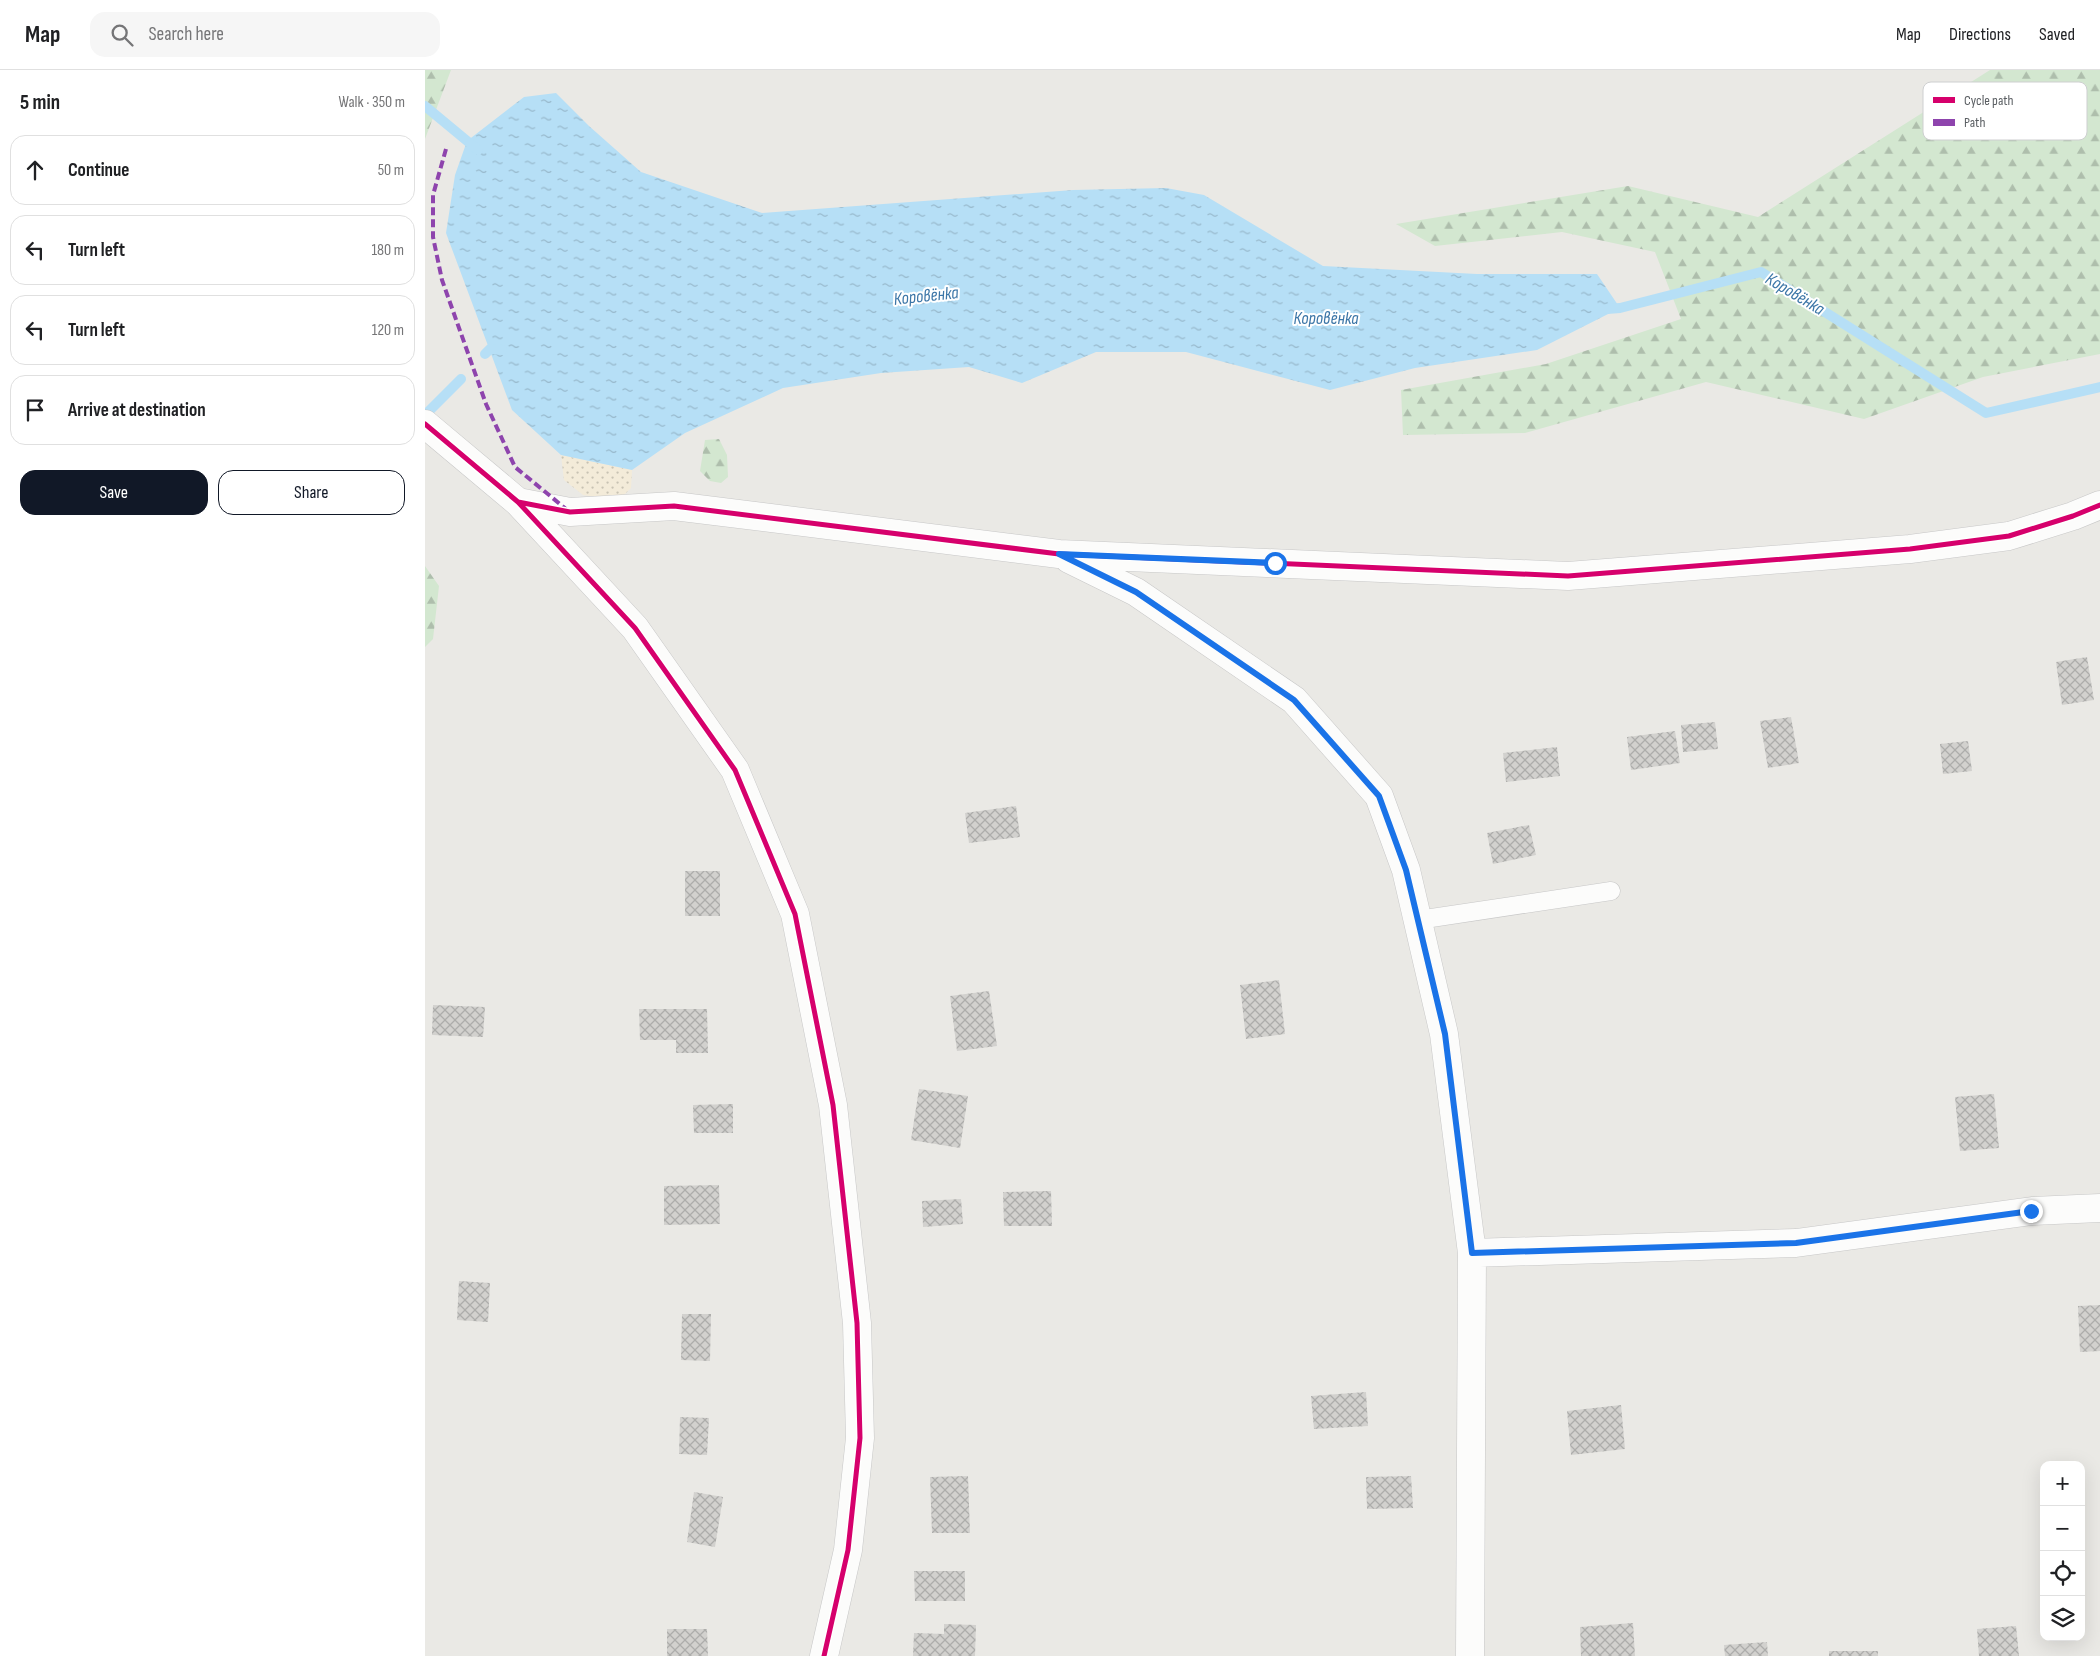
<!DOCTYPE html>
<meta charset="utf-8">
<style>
:root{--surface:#fff;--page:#f6f6f6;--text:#202124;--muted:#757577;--line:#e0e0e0;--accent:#111827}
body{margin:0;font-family:"Sofia Sans Condensed",sans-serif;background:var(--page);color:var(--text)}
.controls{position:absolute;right:15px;bottom:15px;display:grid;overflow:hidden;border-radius:10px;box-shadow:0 5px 20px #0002}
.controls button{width:45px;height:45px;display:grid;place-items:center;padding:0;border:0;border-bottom:1px solid var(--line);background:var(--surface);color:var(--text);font:25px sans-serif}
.stop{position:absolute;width:15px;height:15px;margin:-11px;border:4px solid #1a73e8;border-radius:50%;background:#fff}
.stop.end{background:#1a73e8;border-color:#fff;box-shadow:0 1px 5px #0008}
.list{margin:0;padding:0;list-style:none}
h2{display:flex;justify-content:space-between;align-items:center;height:65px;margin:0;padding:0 20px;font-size:21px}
h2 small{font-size:16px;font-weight:400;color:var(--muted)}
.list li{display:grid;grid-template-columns:32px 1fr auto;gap:15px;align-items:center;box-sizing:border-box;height:70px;margin:0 10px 10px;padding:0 10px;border:1px solid var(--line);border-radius:15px}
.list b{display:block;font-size:19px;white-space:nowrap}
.list em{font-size:16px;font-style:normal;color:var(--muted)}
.actions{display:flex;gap:10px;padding:15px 20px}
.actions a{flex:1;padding:11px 0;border:1px solid var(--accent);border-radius:15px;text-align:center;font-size:18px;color:var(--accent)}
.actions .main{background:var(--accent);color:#fff}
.icon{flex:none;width:28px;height:28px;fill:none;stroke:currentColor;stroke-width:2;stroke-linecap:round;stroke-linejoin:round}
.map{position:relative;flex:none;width:1675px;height:1586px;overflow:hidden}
header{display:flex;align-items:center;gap:30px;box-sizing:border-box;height:70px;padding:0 25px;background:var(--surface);border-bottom:1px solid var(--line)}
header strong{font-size:24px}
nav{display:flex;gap:28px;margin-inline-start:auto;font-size:18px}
.search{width:350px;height:45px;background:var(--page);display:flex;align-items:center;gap:12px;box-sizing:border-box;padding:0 18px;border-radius:15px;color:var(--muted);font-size:19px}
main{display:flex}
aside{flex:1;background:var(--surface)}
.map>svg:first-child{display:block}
.forest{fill:url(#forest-firs)}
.sand{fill:url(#sand-dots)}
.water{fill:url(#water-ripples)}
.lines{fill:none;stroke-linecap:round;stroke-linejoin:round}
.stream{stroke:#b6dff6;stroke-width:10}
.building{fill:url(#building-cross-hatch)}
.service-casing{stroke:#c7c7c7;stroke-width:19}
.minor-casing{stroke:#c7c7c7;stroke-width:29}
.service{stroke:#fcfcfb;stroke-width:18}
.minor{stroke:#fcfcfb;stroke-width:28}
.quiet{stroke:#8e44ad;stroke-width:4;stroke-dasharray:8 4;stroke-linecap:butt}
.cycleway-casing{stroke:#fff;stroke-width:8}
.cycleway{stroke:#d6006c;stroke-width:5}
.route{stroke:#1a73e8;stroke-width:6}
.labels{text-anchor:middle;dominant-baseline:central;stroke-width:4;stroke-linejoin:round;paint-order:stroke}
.water-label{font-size:18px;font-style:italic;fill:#3c76a7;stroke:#fff}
.key{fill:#fff;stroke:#cecfd0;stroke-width:1}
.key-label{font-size:14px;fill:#5a5e62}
</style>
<header>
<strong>Map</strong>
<div class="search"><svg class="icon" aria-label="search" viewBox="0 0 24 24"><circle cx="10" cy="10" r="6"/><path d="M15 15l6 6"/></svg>Search here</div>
<nav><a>Map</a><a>Directions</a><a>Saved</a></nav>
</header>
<main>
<aside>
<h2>5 min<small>Walk · 350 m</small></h2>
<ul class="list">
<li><svg class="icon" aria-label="ahead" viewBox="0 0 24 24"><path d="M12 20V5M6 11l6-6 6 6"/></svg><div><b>Continue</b></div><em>50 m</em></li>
<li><svg class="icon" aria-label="left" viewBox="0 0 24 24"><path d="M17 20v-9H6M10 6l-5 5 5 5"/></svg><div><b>Turn left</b></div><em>180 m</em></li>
<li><svg class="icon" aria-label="left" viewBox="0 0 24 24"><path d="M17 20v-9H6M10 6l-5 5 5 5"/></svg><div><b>Turn left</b></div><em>120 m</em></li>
<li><svg class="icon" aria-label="arrive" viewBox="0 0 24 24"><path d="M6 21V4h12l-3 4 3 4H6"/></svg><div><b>Arrive at destination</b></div></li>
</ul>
<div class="actions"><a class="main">Save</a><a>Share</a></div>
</aside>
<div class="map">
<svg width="1675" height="1586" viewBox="0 0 1675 1586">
<defs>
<pattern id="forest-firs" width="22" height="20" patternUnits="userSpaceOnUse" patternTransform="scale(1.25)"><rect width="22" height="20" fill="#d3e7d0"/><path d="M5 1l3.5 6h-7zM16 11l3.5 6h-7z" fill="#aebeac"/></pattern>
<pattern id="sand-dots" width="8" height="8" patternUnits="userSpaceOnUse" patternTransform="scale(1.25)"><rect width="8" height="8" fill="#f3ebd9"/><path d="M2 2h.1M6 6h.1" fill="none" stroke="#c8c2b3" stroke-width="1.8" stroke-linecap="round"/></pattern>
<pattern id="water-ripples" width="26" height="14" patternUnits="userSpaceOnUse" patternTransform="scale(1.25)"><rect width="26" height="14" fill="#b6dff6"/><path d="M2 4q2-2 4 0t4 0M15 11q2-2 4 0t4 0" fill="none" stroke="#97b8cb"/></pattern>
<pattern id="building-cross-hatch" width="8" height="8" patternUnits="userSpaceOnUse" patternTransform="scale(1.25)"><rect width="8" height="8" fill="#d2d1ce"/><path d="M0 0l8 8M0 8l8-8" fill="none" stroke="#adadab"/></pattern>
</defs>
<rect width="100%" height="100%" fill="#eae9e5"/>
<path class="forest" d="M0,0h26l-26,69z
M1565,0h110v284l-117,23 -119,42 -158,-37 -181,51 -122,2 -2,-45 145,-26 135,-45 -26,-67 -93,-20 -127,14 -39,-22 232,-38 130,31z
M294,369l8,16 1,22 -7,6 -11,-2 -10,-10 5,-31z
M0,496l14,20 -6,53 -8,8z"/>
<path class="sand" d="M136,385l71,15 -1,18 -9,9 -19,1 -20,-3 -19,-15z"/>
<path class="water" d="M131,23l33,33 52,46 121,41 311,-23 93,-2 38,7 119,71 154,8h120l23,34 -83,42 -122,18 -85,22 -144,-38h-90l-74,31 -53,-16 -88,6 -98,15 -98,45 -53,37 -71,-15 -49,-45 -66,-177 9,-58 12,-34 57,-44z"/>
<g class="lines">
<path class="stream" d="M0,36l53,44
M1182,239l13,-1 141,-36 225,141 114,-26
M60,284l5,-5 12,1
M0,345l36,-36"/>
</g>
<path class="building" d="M1662,587l7,43 -32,5 -6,-43z
M1366,647l8,46 -31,5 -8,-47z
M1290,652l3,27 -35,3 -2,-27z
M1250,661l5,32 -49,7 -4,-33z
M1543,671l4,30 -29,3 -3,-30z
M1132,677l3,29 -54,6 -3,-29z
M591,736l4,31 -51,6 -4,-30z
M1104,755l7,30 -43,9 -6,-31z
M260,801h35v45h-35z
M854,910l6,54 -39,5 -6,-54z
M564,921l8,55 -40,5 -7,-55z
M8,935l52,2 -2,30 -51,-2z
M214,939h68l1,44h-32v-13h-36z
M494,1019l49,7 -8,52 -49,-8z
M1569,1024l5,54 -39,3 -5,-54z
M308,1034v29h-39l-1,-28z
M294,1115l1,39 -56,1v-39z
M626,1121l1,35h-48l-1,-34z
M536,1129l2,25 -40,3 -1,-26z
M34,1211l31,2 -2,39 -31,-2z
M1675,1235v46l-20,1 -2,-46z
M257,1244h29l-1,47 -29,-1z
M941,1322l2,34 -54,3 -3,-33z
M1196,1335l4,44 -54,6 -4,-44z
M255,1347l29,1 -2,37 -28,-1z
M543,1406l2,57h-38l-2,-56z
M986,1406l2,32 -46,1 -1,-32z
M269,1422l29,5 -8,50 -28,-5z
M489,1501h51v30h-50z
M1208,1553l2,33h-54l-1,-29z
M519,1554l32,1 -1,31h-62l1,-23 30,1z
M1591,1556l3,30h-40l-2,-27z
M242,1559h40l1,27h-41z
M1342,1572l1,14h-43l-1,-11z
M1404,1581h49v5h-49z"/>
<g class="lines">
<g class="service-casing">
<path id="service" d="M993,850l193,-29"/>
</g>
<g class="minor-casing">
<path id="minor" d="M0,354l93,78 117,126 100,142 60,144 38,191 24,218 3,115 -12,112 -24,106
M93,432l52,10 104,-6 385,48 509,22 342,-27 99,-13 64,-20 27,-11
M644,489l67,33 158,108 85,96 27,74 38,164 28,219 -2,403
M1047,1183l324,-10 236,-32 68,-3"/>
</g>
<use href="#service" class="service"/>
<use href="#minor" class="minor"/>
<path class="quiet" d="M21,79l-13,46v42l9,43 44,124 29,63 51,42"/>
<g class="cycleway-casing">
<path id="cycleway" d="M0,354l93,78 117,126 100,142 60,144 38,191 24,218 3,115 -12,112 -24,106
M93,432l52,10 104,-6 385,48 509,22 342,-27 99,-13 64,-20 27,-11"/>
</g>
<use href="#cycleway" class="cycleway"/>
</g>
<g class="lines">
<path class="route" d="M850,493l-216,-9 77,38 158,108 85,96 27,74 39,164 27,219 324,-10 235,-32"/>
</g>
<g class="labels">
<g class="water-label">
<text transform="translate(1370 224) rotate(31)">Коровёнка</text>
<text transform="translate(501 226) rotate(-6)">Коровёнка</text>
<text x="901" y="248">Коровёнка</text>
</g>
</g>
<rect x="1498" y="12" width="164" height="58" rx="8" class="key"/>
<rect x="1508" y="27" width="22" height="6" fill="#d6006c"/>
<rect x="1508" y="49" width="22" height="7" fill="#8e44ad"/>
<g class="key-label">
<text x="1539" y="35">Cycle path</text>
<text x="1539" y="57">Path</text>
</g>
</svg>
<div class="controls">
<button>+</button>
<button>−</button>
<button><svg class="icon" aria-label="locate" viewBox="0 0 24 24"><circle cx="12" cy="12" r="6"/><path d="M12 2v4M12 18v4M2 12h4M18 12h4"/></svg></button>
<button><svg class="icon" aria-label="layers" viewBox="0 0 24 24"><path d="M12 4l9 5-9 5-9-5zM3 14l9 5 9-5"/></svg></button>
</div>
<div class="stop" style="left:850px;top:493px"></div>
<div class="stop end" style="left:1606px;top:1141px"></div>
</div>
</main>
